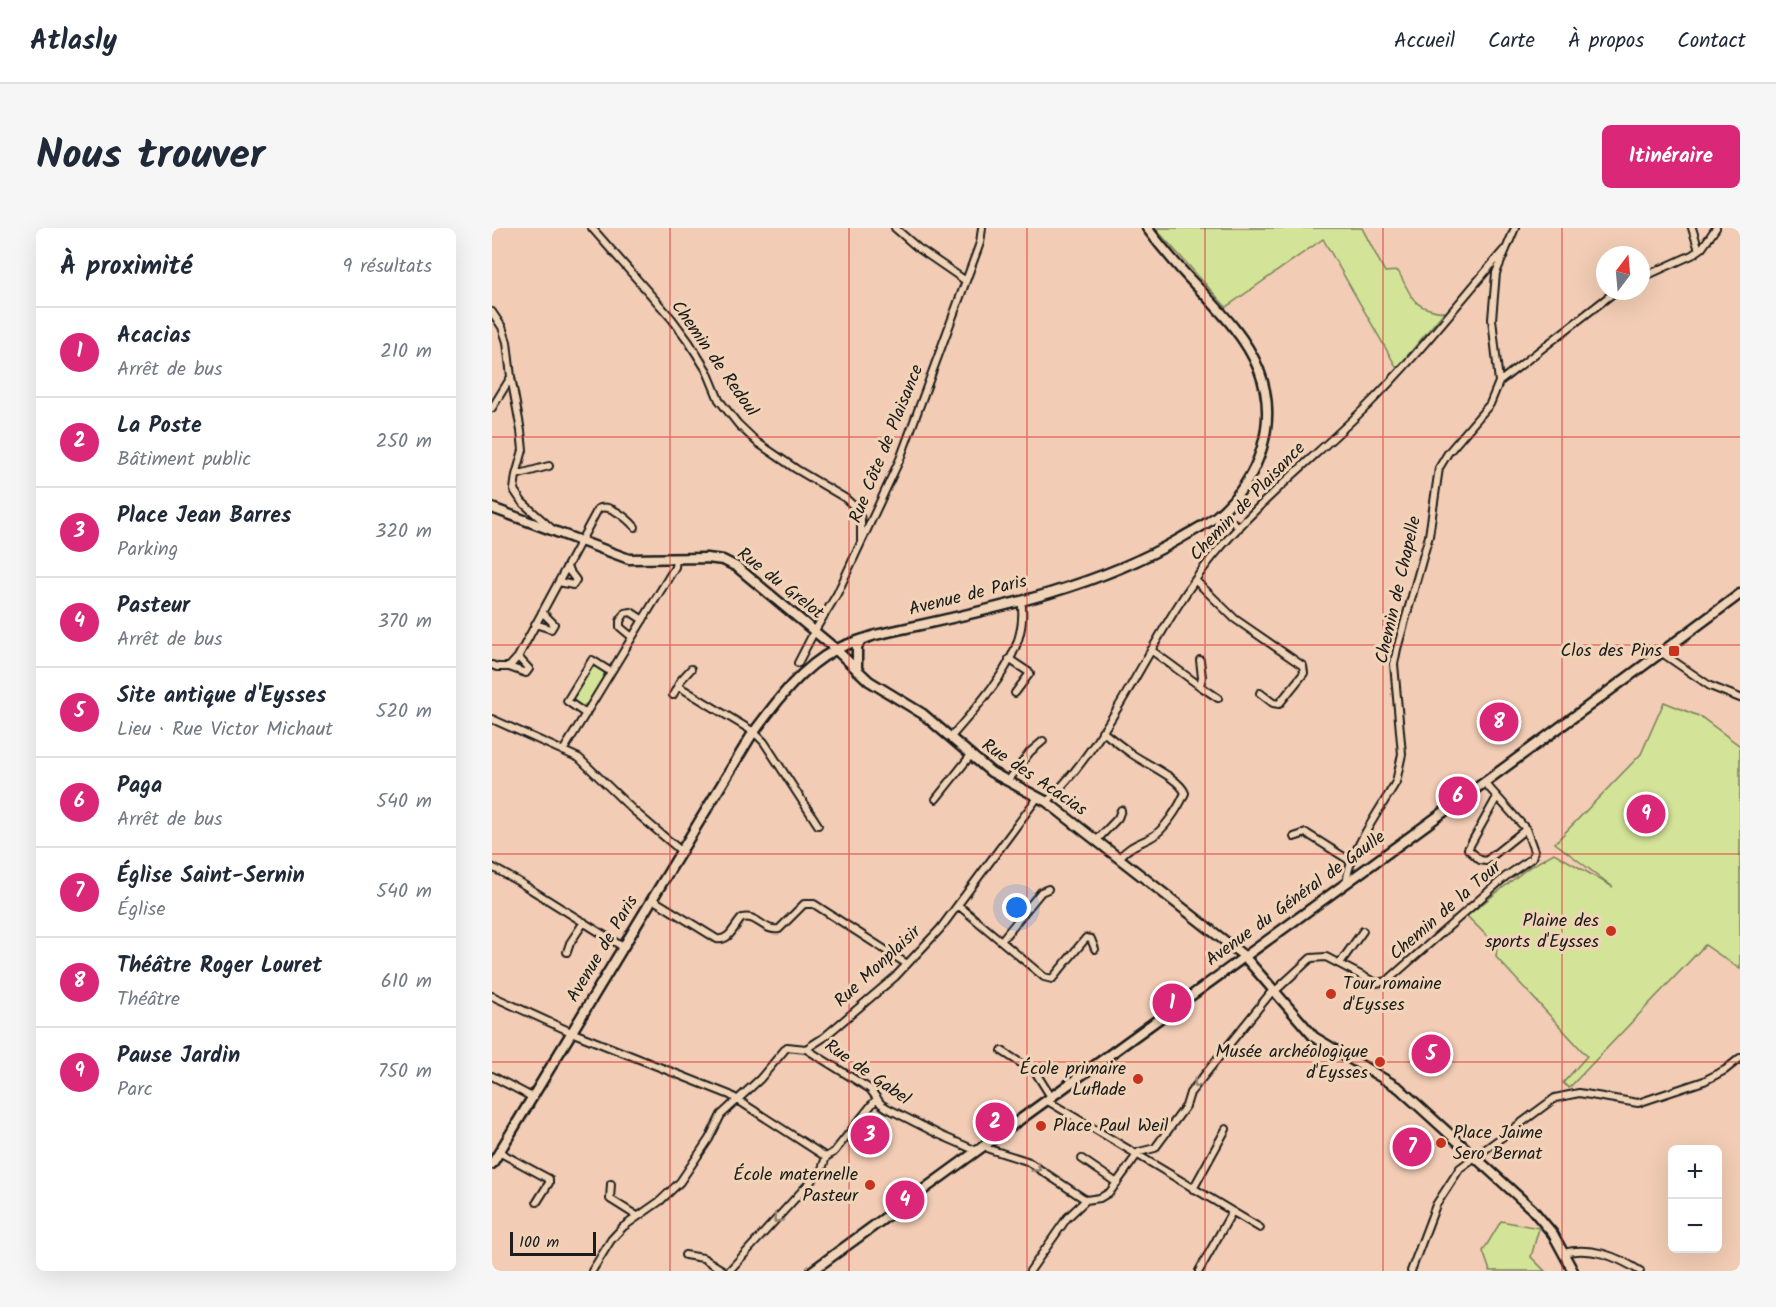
<!DOCTYPE html>
<html lang="fr">
<meta charset="utf-8">
<style>
:root{--surface:#fff;--page:#f6f6f7;--text:#1f2937;--muted:#747a83;--line:#e0e1e3;--accent:#db2777}
body{margin:0;font-family:Kalam,sans-serif;background:var(--page);color:var(--text)}
.controls{position:absolute;right:18px;bottom:18px;display:grid;overflow:hidden;border-radius:9px;box-shadow:0 6px 24px #0002}
.controls button{width:54px;height:54px;display:grid;place-items:center;padding:0;border:0;border-bottom:2px solid var(--line);background:var(--surface);color:var(--text);font:30px sans-serif}
.compass{position:absolute;left:1104px;top:18px;width:54px;height:54px;border-radius:50%;background:var(--surface);box-shadow:0 6px 24px #0002;rotate:16deg}
.scale{position:absolute;left:18px;bottom:15px;width:86px;box-sizing:border-box;padding-left:6px;border:3px solid #1c1c1c;border-top:0;font-size:16px;line-height:21px;white-space:nowrap;color:#1c1c1c;-webkit-text-stroke:4px #f1d4b7;paint-order:stroke}
.you{position:absolute;left:525px;top:680px;width:21px;height:21px;margin:-15px;border:4px solid #fff;border-radius:50%;background:#1a73e8;box-shadow:0 0 0 9px #1a73e833}
.badge{display:grid;place-items:center;width:39px;height:39px;border-radius:50%;background:var(--accent);color:#fff;font-size:20px;font-weight:700}
.pin{position:absolute;translate:-50% -50%;border:3px solid #fff;box-shadow:0 2px 6px #0006}
.list{margin:0;padding:0;list-style:none}
h2{display:flex;justify-content:space-between;align-items:center;height:78px;margin:0;padding:0 24px;font-size:26px}
h2 small{font-size:20px;font-weight:400;color:var(--muted)}
.list li{display:grid;grid-template-columns:39px 1fr auto;gap:18px;align-items:center;box-sizing:border-box;height:90px;padding:0 24px;border-top:2px solid var(--line)}
.list b{display:block;font-size:22px;white-space:nowrap}
.list p{margin:0;font-size:20px;white-space:nowrap;color:var(--muted)}
.list em{font-size:20px;font-style:normal;color:var(--muted)}
.map{position:relative;flex:none;width:1248px;height:1043px;overflow:hidden;border-radius:9px}
header{display:flex;align-items:center;gap:36px;box-sizing:border-box;height:84px;padding:0 30px;background:var(--surface);border-bottom:2px solid var(--line)}
header strong{font-size:28px}
nav{display:flex;gap:33px;margin-inline-start:auto;font-size:21px}
.intro{display:flex;align-items:center;justify-content:space-between;box-sizing:border-box;height:144px;padding:0 36px}
h1{margin:0;font-size:42px}
.button{padding:15px 27px;border-radius:9px;background:var(--accent);color:#fff;font-size:21px;font-weight:700}
main{display:flex;gap:36px;padding:0 36px}
aside{flex:1;background:var(--surface);border-radius:9px;box-shadow:0 6px 24px #0002}
.map>svg:first-child{display:block}
.green{fill:#d3e397;stroke:#78805a;stroke-width:1.5}
.lines{fill:none;stroke-linecap:round;stroke-linejoin:round}
.street-casing{stroke:#1c1c1c;stroke-width:10}
.secondary-casing{stroke:#1c1c1c;stroke-width:13}
.street{stroke:#f1d4b7;stroke-width:6}
.secondary{stroke:#f1d4b7;stroke-width:8}
.oneway{stroke:#918171}
.grid{fill:none;stroke:#d62828;stroke-width:1.5;stroke-opacity:0.55}
.poi-dot{fill:#c8321e;stroke:#f1d4b7;stroke-width:2}
.labels{text-anchor:middle;dominant-baseline:central;stroke-width:6;stroke-linejoin:round;paint-order:stroke}
.street-label{font-size:18px;fill:#1c1c1c;stroke:#f1d4b7}
.poi-label{font-size:18px;fill:#1c1c1c;stroke:#f1d4b7;text-anchor:end}
</style>
<header>
<strong>Atlasly</strong>
<nav><a>Accueil</a><a>Carte</a><a>À propos</a><a>Contact</a></nav>
</header>
<div class="intro"><h1>Nous trouver</h1><a class="button">Itinéraire</a></div>
<main>
<aside>
<h2>À proximité<small>9 résultats</small></h2>
<ul class="list">
<li><span class="badge">1</span><div><b>Acacias</b><p>Arrêt de bus</p></div><em>210 m</em></li>
<li><span class="badge">2</span><div><b>La Poste</b><p>Bâtiment public</p></div><em>250 m</em></li>
<li><span class="badge">3</span><div><b>Place Jean Barres</b><p>Parking</p></div><em>320 m</em></li>
<li><span class="badge">4</span><div><b>Pasteur</b><p>Arrêt de bus</p></div><em>370 m</em></li>
<li><span class="badge">5</span><div><b>Site antique d'Eysses</b><p>Lieu · Rue Victor Michaut</p></div><em>520 m</em></li>
<li><span class="badge">6</span><div><b>Paga</b><p>Arrêt de bus</p></div><em>540 m</em></li>
<li><span class="badge">7</span><div><b>Église Saint-Sernin</b><p>Église</p></div><em>540 m</em></li>
<li><span class="badge">8</span><div><b>Théâtre Roger Louret</b><p>Théâtre</p></div><em>610 m</em></li>
<li><span class="badge">9</span><div><b>Pause Jardin</b><p>Parc</p></div><em>750 m</em></li>
</ul>
</aside>
<div class="map">
<svg width="1248" height="1043" viewBox="0 0 1248 1043">
<rect width="100%" height="100%" fill="#f2ccb4"/>
<filter id="ink" filterUnits="userSpaceOnUse"><feTurbulence type="fractalNoise" baseFrequency=".0167" numOctaves="2"/><feDisplacementMap in="SourceGraphic" scale="12" xChannelSelector="R" yChannelSelector="G"/><feConvolveMatrix kernelMatrix="1 2 1 2 8 2 1 2 1" color-interpolation-filters="sRGB"/></filter>
<g filter="url(#ink)">
<path class="green" d="M663,0h207l23,44 13,-1c15,27 13,37 46,41l-47,56 -74,-129 -97,68z
M106,438l6,4c2,12 -13,35 -24,37l-6,-4 -1,-7 17,-28z
M1172,474l37,15 39,29v223l-35,-24 -136,143 -6,-5 24,-27 -91,-99 1,-11 -30,-30 61,-48 26,-15 59,34 -58,-44 86,-89z
M1009,993l38,7 -8,29 14,14h-55l-7,-20z"/>
<g class="lines">
<g class="street-casing">
<path id="street" d="M100,0l80,91 17,23 18,29 12,29 19,24 20,19 38,26 49,29 11,10 5,11v22
M403,0l23,20 48,33
M1200,0l7,22
M1149,50l51,-23 10,-7 14,-20
M0,84l10,15 5,15 4,35 10,54 2,19 -7,25 -2,15 8,12 29,26
M1007,154l117,-91
M0,180l19,-31
M24,247l33,-9
M728,286l2,5 12,4 5,5
M703,352l40,39 68,47 1,7 -25,31 -6,-1 -13,-10
M67,354l14,3 3,-5 -9,-12
M43,396l16,5 3,-5 -12,-12
M140,409l-12,-10v-6l5,-8 6,-1 12,8
M659,422l49,36 2,-9 -2,-17
M1170,425l48,33 30,12
M517,431l21,14 -15,20
M306,435l16,-31 23,-38 63,-135 80,-216 2,-15
M0,437l5,2h12l9,-10 80,-148c11,-6 29,9 37,18
M17,439l17,6 3,-4 -11,-12
M186,458l76,46 10,10 54,83
M708,458l18,12
M181,467l8,-15 10,-11
M94,486l-19,-13 25,-41 19,12
M0,491l87,39 54,52 48,41
M610,503c10,8 20,16 30,23 14,10 47,24 53,39 -6,14 -21,38 -35,45 -14,7 -20,8 -31,20
M459,509c31,-37 80,-85 70,-137
M71,523l112,-184 1,-8
M516,553l22,-29 13,-11
M1005,569l-29,52 12,11 6,1 40,-32
M444,571l35,-44
M555,574c10,-11 21,-22 30,-34 52,-66 83,-147 137,-213 46,-55 102,-99 153,-149 49,-49 92,-104 137,-156
M802,609l12,-4 46,29
M604,613l22,-23 3,-8
M0,639l27,15 104,65
M855,655c-2,-25 36,-78 49,-101l6,-28 -8,-90 3,-15 32,-113 10,-68 9,-15 42,-49 9,-22 -7,-63 4,-46 19,-45
M160,671l65,40c13,2 17,-13 25,-21 15,-4 22,14 37,11l25,-25h10l93,60
M466,677l43,36 40,-49 7,-3
M509,713l43,36 8,2 34,-41 5,1 4,10
M75,724l3,-9 14,-21
M848,735l23,-32
M782,764l37,-34 15,-1 50,26 11,-2 118,-104 27,-19 2,-7 -8,-22 -42,-47
M0,768l79,36 159,63 96,62
M314,821l64,40 11,15 6,4 53,27 37,16
M510,823l34,22 15,24
M0,848l40,21
M554,872l214,128
M493,916l4,5 38,12 59,39 14,-2 10,-6 29,-40 16,-4 31,-42 4,-13 83,-103
M7,924l50,27v4l-12,19
M590,931l35,24
M119,956l-1,15 27,17
M701,961l33,-60
M1071,1025c28,-7 53,3 77,18
M193,1027l18,3 21,13
M100,1043l19,-31 12,-13 37,-26 20,-19 29,-43 12,-24 39,-36 27,-32 19,2 17,-11 72,-61 45,-48 98,-132
M237,1043l93,-102 4,-12 8,-5 43,-54
M538,1043l37,-53 19,-18
M707,1043l33,-59
M919,1043l25,-66 24,-37 95,-70 24,-5 59,10 66,-22 21,-11 15,-12"/>
</g>
<g class="secondary-casing">
<path id="secondary" d="M0,280l137,51 78,-1 16,2 14,7 95,79 37,35 54,33 68,58 56,30 197,154 70,81 85,51 133,121 21,25 20,37
M365,443v-24l4,-7
M0,936l259,-428c24,-32 48,-67 84,-86 13,-7 27,-10 40,-15 103,-23 214,-43 306,-97 13,-8 27,-14 38,-24 41,-36 60,-92 40,-144 -14,-36 -45,-65 -71,-93 -15,-16 -28,-32 -41,-49
M320,1043c309,-226 621,-448 928,-677"/>
</g>
<use href="#street" class="street"/>
<use href="#secondary" class="secondary"/>
</g>
<defs><path id="oneway-chevron" d="M-2-3.5L2.5 0L-2 3.5" fill="none" stroke-width="1.6" stroke-linecap="round" stroke-linejoin="round" transform="scale(1.5)"/></defs>
<g class="oneway">
<use href="#oneway-chevron" transform="translate(705 856) rotate(129)"/>
<use href="#oneway-chevron" transform="translate(545 940) rotate(34)"/>
<use href="#oneway-chevron" transform="translate(285 991) rotate(133)"/>
</g>
</g>
<path class="grid" d="M178,0v1043M357,0v1043M535,0v1043M713,0v1043M891,0v1043M1070,0v1043M0,209h1248M0,417h1248M0,626h1248M0,834h1248"/>
<g class="poi-dot">
<rect x="1176" y="417" width="12" height="12" rx="3"/>
<circle cx="1119" cy="703" r="6"/>
<circle cx="839" cy="766" r="6"/>
<circle cx="888" cy="834" r="6"/>
<circle cx="646" cy="851" r="6"/>
<circle cx="549" cy="898" r="6"/>
<circle cx="949" cy="915" r="6"/>
<circle cx="378" cy="957" r="6"/>
</g>
<g class="labels">
<g class="street-label">
<text transform="translate(222 131) rotate(55)">Chemin de Redoul</text>
<text transform="translate(395 216) rotate(-68)">Rue Côte de Plaisance</text>
<text transform="translate(756 274) rotate(-46)">Chemin de Plaisance</text>
<text transform="translate(288 356) rotate(38)">Rue du Grelot</text>
<text transform="translate(907 362) rotate(-77)">Chemin de Chapelle</text>
<text transform="translate(476 368) rotate(-14)">Avenue de Paris</text>
<text transform="translate(542 550) rotate(34)">Rue des Acacias</text>
<text transform="translate(804 671) rotate(-36)">Avenue du Général de Gaulle</text>
<text transform="translate(954 683) rotate(-41)">Chemin de la Tour</text>
<text transform="translate(111 721) rotate(-59)">Avenue de Paris</text>
<text transform="translate(386 739) rotate(-43)">Rue Monplaisir</text>
<text transform="translate(375 845) rotate(35)">Rue de Gabel</text>
</g>
<g class="poi-label">
<text x="1170" y="423">Clos des Pins</text>
<text x="1107" y="693">Plaine des<tspan x="1107" dy="21">sports d'Eysses</tspan></text>
<text x="851" y="756" text-anchor="start">Tour romaine<tspan x="851" dy="21">d'Eysses</tspan></text>
<text x="876" y="824">Musée archéologique<tspan x="876" dy="21">d'Eysses</tspan></text>
<text x="634" y="841">École primaire<tspan x="634" dy="21">Luflade</tspan></text>
<text x="561" y="898" text-anchor="start">Place Paul Weil</text>
<text x="961" y="905" text-anchor="start">Place Jaime<tspan x="961" dy="21">Sero Bernat</tspan></text>
<text x="366" y="947">École maternelle<tspan x="366" dy="21">Pasteur</tspan></text>
</g>
</g>
</svg>
<div class="controls">
<button>+</button>
<button>−</button>
</div>
<svg class="compass" viewBox="-18 -18 36 36"><path d="M0-13l5 13h-10z" fill="#e53935"/><path d="M0 13l5-13h-10z" fill="#747a83"/></svg>
<div class="scale">100 m</div>
<div class="you"></div>
<div class="pin badge" style="left:680px;top:775px">1</div>
<div class="pin badge" style="left:503px;top:894px">2</div>
<div class="pin badge" style="left:378px;top:907px">3</div>
<div class="pin badge" style="left:413px;top:972px">4</div>
<div class="pin badge" style="left:939px;top:826px">5</div>
<div class="pin badge" style="left:966px;top:568px">6</div>
<div class="pin badge" style="left:920px;top:919px">7</div>
<div class="pin badge" style="left:1007px;top:494px">8</div>
<div class="pin badge" style="left:1154px;top:586px">9</div>
</div>
</main>
